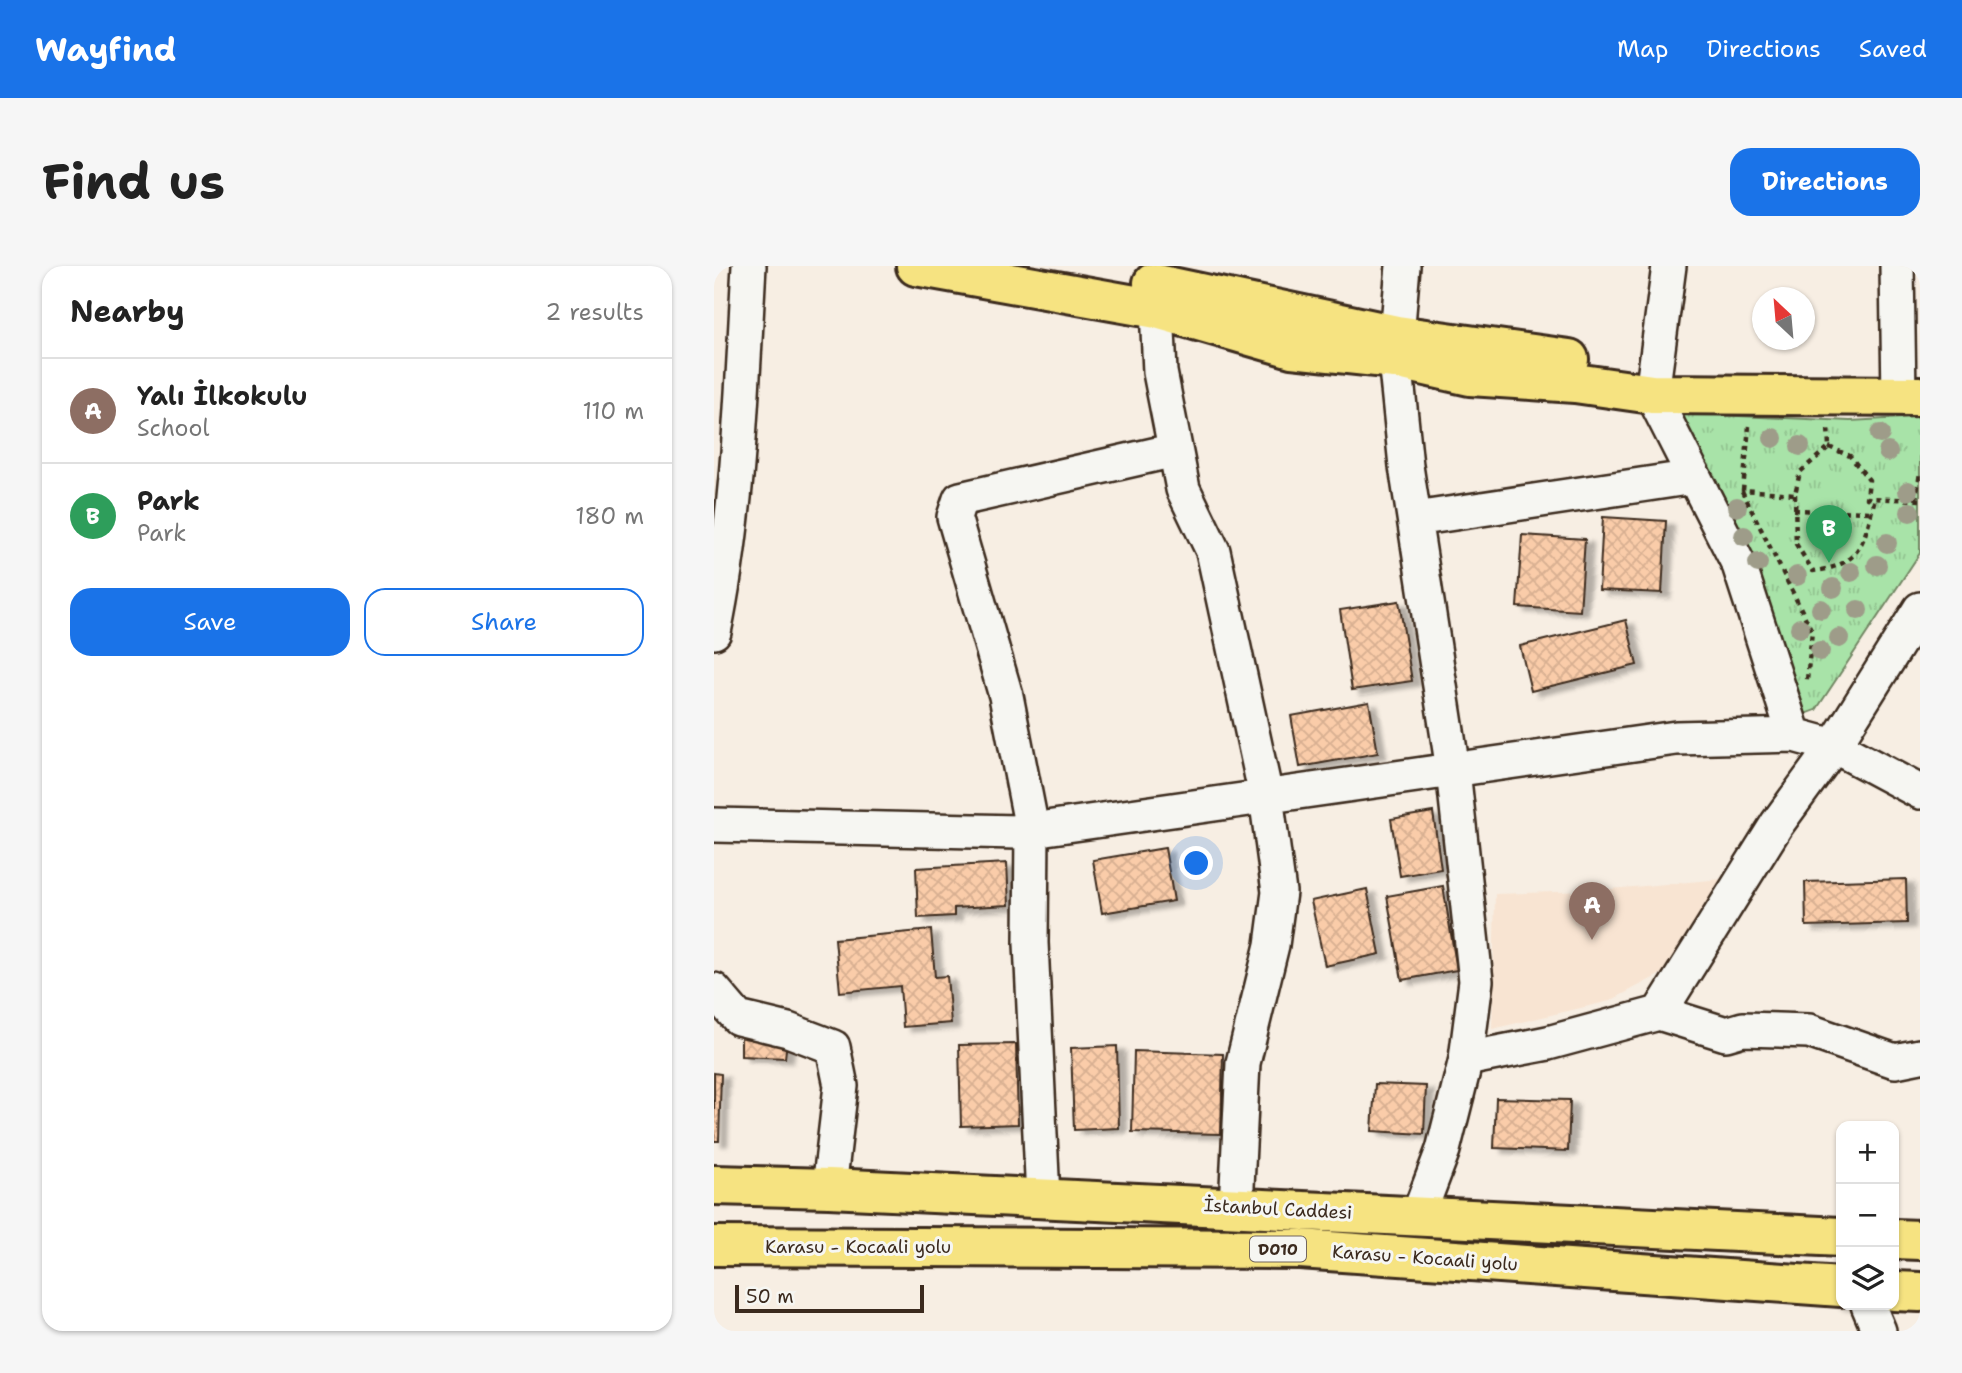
<!DOCTYPE html>
<meta charset="utf-8">
<style>
:root{--surface:#fff;--page:#f6f6f6;--text:#222;--muted:#767676;--line:#e0e0e0;--accent:#1a73e8}
body{margin:0;font-family:"Shantell Sans",sans-serif;background:var(--page);color:var(--text)}
.controls{position:absolute;right:21px;bottom:21px;display:grid;overflow:hidden;border-radius:14px;box-shadow:0 2px 5px #0004}
.controls button{width:63px;height:63px;display:grid;place-items:center;padding:0;border:0;border-bottom:2px solid var(--line);background:var(--surface);color:var(--text);font:35px sans-serif}
.compass{position:absolute;left:1038px;top:21px;width:63px;height:63px;border-radius:50%;background:var(--surface);box-shadow:0 2px 5px #0004;rotate:334deg}
.scale{position:absolute;left:21px;bottom:18px;width:189px;box-sizing:border-box;padding-left:7px;border:4px solid #3b2a1e;border-top:0;font-size:19px;line-height:24px;white-space:nowrap;color:#3b2a1e;-webkit-text-stroke:5px #f6f6f2;paint-order:stroke}
.you{position:absolute;left:483px;top:598px;width:24px;height:24px;margin:-18px;border:5px solid #fff;border-radius:50%;background:#1a73e8;box-shadow:0 0 0 10px #1a73e833}
.badge{display:grid;place-items:center;width:46px;height:46px;border-radius:50%;background:var(--accent);color:#fff;font-size:23px;font-weight:700}
.pin{position:absolute;translate:-50% -58px;filter:drop-shadow(0 2px 4px #0008)}
.pin::after{content:'';position:absolute;top:37px;width:24px;height:21px;background:inherit;clip-path:polygon(0 0,100% 0,50% 100%)}
.list{margin:0;padding:0;list-style:none}
h2{display:flex;justify-content:space-between;align-items:center;height:91px;margin:0;padding:0 28px;font-size:30px}
h2 small{font-size:23px;font-weight:400;color:var(--muted)}
.list li{display:grid;grid-template-columns:46px 1fr auto;gap:21px;align-items:center;box-sizing:border-box;height:105px;padding:0 28px;border-top:2px solid var(--line)}
.list b{display:block;font-size:26px;white-space:nowrap}
.list p{margin:0;font-size:23px;white-space:nowrap;color:var(--muted)}
.list em{font-size:23px;font-style:normal;color:var(--muted)}
.actions{display:flex;gap:14px;padding:21px 28px}
.actions a{flex:1;padding:16px 0;border:2px solid var(--accent);border-radius:21px;text-align:center;font-size:24px;color:var(--accent)}
.actions .main{background:var(--accent);color:#fff}
.icon{flex:none;width:38px;height:38px;fill:none;stroke:currentColor;stroke-width:2;stroke-linecap:round;stroke-linejoin:round}
.map{position:relative;flex:none;width:1206px;height:1065px;overflow:hidden;border-radius:21px}
header{display:flex;align-items:center;gap:42px;box-sizing:border-box;height:98px;padding:0 35px;background:var(--accent);color:#fff}
header strong{font-size:33px}
nav{display:flex;gap:38px;margin-inline-start:auto;font-size:24px}
.intro{display:flex;align-items:center;justify-content:space-between;box-sizing:border-box;height:168px;padding:0 42px}
h1{margin:0;font-size:49px}
.button{padding:18px 32px;border-radius:21px;background:var(--accent);color:#fff;font-size:24px;font-weight:700}
main{display:flex;gap:42px;padding:0 42px}
aside{flex:1;background:var(--surface);border-radius:21px;box-shadow:0 2px 5px #0004}
.map>svg:first-child{display:block}
.built{fill:#f8e4d2}
.park{fill:url(#park-tufts);stroke:#728663;stroke-width:2}
.building{fill:url(#building-cross-hatch);stroke:#3b2a1e;stroke-width:2;filter:url(#shadow)}
.lines{fill:none;stroke-linecap:round;stroke-linejoin:round}
.minor-casing{stroke:#3b2a1e;stroke-width:38}
.major-casing{stroke:#3b2a1e;stroke-width:44}
.highway-casing{stroke:#3b2a1e;stroke-width:44}
.path{stroke:#3b2a1e;stroke-width:4.5;stroke-dasharray:5 5;stroke-linecap:butt}
.minor{stroke:#f6f6f2;stroke-width:33}
.major{stroke:#f6e381;stroke-width:38}
.highway{stroke:#f6e381;stroke-width:38}
.tree{fill:#9e9c89}
.labels{text-anchor:middle;dominant-baseline:central;stroke-width:6;stroke-linejoin:round;paint-order:stroke}
.shield{fill:#f6f6f2;stroke:#73675e;stroke-width:2}
.shield-label{font-size:16px;font-weight:bold;fill:#3b2a1e}
.street-label{font-size:18px;fill:#3b2a1e;stroke:#f6f6f2}
</style>
<header>
<strong>Wayfind</strong>
<nav><a>Map</a><a>Directions</a><a>Saved</a></nav>
</header>
<div class="intro"><h1>Find us</h1><a class="button">Directions</a></div>
<main>
<aside>
<h2>Nearby<small>2 results</small></h2>
<ul class="list">
<li><span class="badge" style="background:#8d6e63">A</span><div><b>Yalı İlkokulu</b><p>School</p></div><em>110 m</em></li>
<li><span class="badge" style="background:#2e9e5b">B</span><div><b>Park</b><p>Park</p></div><em>180 m</em></li>
</ul>
<div class="actions"><a class="main">Save</a><a>Share</a></div>
</aside>
<div class="map">
<svg width="1206" height="1065" viewBox="0 0 1206 1065">
<defs>
<pattern id="park-tufts" width="24" height="20" patternUnits="userSpaceOnUse" patternTransform="scale(1.75)"><rect width="24" height="20" fill="#a8e3a8"/><path d="M3 7l-1-3M5 7V3M7 7l1-3M15 17l-1-3M17 17v-4M19 17l1-3" fill="none" stroke="#92c390"/></pattern>
<pattern id="building-cross-hatch" width="8" height="8" patternUnits="userSpaceOnUse" patternTransform="scale(1.75)"><rect width="8" height="8" fill="#facca9"/><path d="M0 0l8 8M0 8l8-8" fill="none" stroke="#d7af91"/></pattern>
<filter id="shadow"><feDropShadow dx="8" dy="4.5" stdDeviation="2" flood-color="#0004"/></filter>
</defs>
<rect width="100%" height="100%" fill="#f7eee3"/>
<filter id="ink" filterUnits="userSpaceOnUse"><feTurbulence type="fractalNoise" baseFrequency=".0143" numOctaves="2"/><feDisplacementMap in="SourceGraphic" scale="14" xChannelSelector="R" yChannelSelector="G"/><feConvolveMatrix kernelMatrix="1 2 1 2 8 2 1 2 1" color-interpolation-filters="sRGB"/></filter>
<g filter="url(#ink)">
<path class="built" d="M1008,613l-12,33 -38,56 -62,33 -118,28 3,-135 93,-3z"/>
<path class="park" d="M960,147l176,8 70,-4v136l-104,157 -11,4 -11,-10z"/>
<path class="building" d="M889,251l63,4 -4,72 -63,-3z
M808,269l63,4 -5,72 -63,-4z
M685,335l13,80 -60,9 -12,-80z
M912,354l11,45 -106,26 -11,-45z
M655,436l9,51 -78,14 -9,-51z
M719,546l8,57 -41,7 -9,-57z
M451,582l9,53 -72,12 -9,-53z
M293,597l2,42 -55,3v8l-36,2 -2,-50z
M1192,613l1,44 -101,3 -1,-44z
M729,620l14,84 -55,10 -15,-84z
M653,623l13,65 -55,12 -14,-65z
M217,664l4,47 12,-1 4,47 -48,4 -3,-41 -60,6 -5,-53z
M27,771l46,4 -2,17 -44,-2z
M302,778l2,80 -57,2 -2,-81z
M403,780l2,82 -45,2 -3,-82z
M420,785l89,3 -2,80 -89,-2z
M0,807l7,1 -2,67h-5z
M661,818l51,2 -2,48 -52,-3z
M782,832l74,2 -2,51 -74,-3z"/>
<g class="lines">
<g class="minor-casing">
<path id="minor" d="M689,0l-8,93 11,107 47,304 23,211 -10,78 -23,91 -25,66
M955,0l-17,128 87,171 55,170
M1183,0l2,131
M443,43l3,63 23,117 30,62 53,245 13,96 -7,53 -29,118 -7,144
M701,253l279,-42
M0,366c25,-120 28,-244 35,-366
M0,559l304,7 658,-94 118,-3 40,11 86,46
M0,724l24,28 50,12 45,17 8,39 -12,102
M945,747l67,21 17,-5 66,2 86,30 25,-5
M752,793l82,-16 111,-30 118,-189 57,-78 86,-137
M329,932l-12,-255 1,-114 -26,-133 -52,-179 6,-18 215,-49
M1154,1039l11,26"/>
</g>
<g class="major-casing">
<path id="major" d="M202,0l241,43 135,39 103,11 75,17 105,7 77,11 268,2
M439,17l244,52 172,24"/>
</g>
<g class="highway-casing">
<path id="highway" d="M0,919l115,3 1012,49
M1180,973l26,1
M0,980l586,3 541,38
M1180,1025l26,1"/>
</g>
<path class="path" d="M1035,160l-6,64 52,4 5,-22 29,-25 -1,-21
M1115,181l21,9 19,24 -2,18 53,2
M1028,225l70,140 -5,49
M1081,228l1,50 17,27c49,-5 51,-30 62,-73
M1202,234l4,-28
M1080,244l77,2"/>
<use href="#minor" class="minor"/>
<use href="#major" class="major"/>
<use href="#highway" class="highway"/>
</g>
<g class="tree">
<circle cx="1166" cy="168" r="10"/>
<circle cx="1059" cy="172" r="10"/>
<circle cx="1086" cy="180" r="10"/>
<circle cx="1174" cy="186" r="10"/>
<circle cx="1194" cy="225" r="10"/>
<circle cx="1023" cy="241" r="10"/>
<circle cx="1196" cy="246" r="10"/>
<circle cx="1030" cy="270" r="10"/>
<circle cx="1173" cy="277" r="10"/>
<circle cx="1044" cy="297" r="10"/>
<circle cx="1163" cy="299" r="10"/>
<circle cx="1137" cy="306" r="10"/>
<circle cx="1083" cy="310" r="10"/>
<circle cx="1119" cy="322" r="10"/>
<circle cx="1107" cy="343" r="10"/>
<circle cx="1144" cy="344" r="10"/>
<circle cx="1086" cy="362" r="10"/>
<circle cx="1125" cy="372" r="10"/>
<circle cx="1106" cy="385" r="10"/>
</g>
</g>
<g class="labels">
<rect class="shield" x="536" y="970.5" width="56" height="25" rx="5"/>
<g class="shield-label">
<text x="564" y="983">D010</text>
</g>
<g class="street-label">
<text transform="translate(564 943) rotate(3)">İstanbul Caddesi</text>
<text x="144" y="981">Karasu - Kocaali yolu</text>
<text transform="translate(711 992) rotate(4)">Karasu - Kocaali yolu</text>
</g>
</g>
</svg>
<div class="controls">
<button>+</button>
<button>−</button>
<button><svg class="icon" aria-label="layers" viewBox="0 0 24 24"><path d="M12 4l9 5-9 5-9-5zM3 14l9 5 9-5"/></svg></button>
</div>
<svg class="compass" viewBox="-18 -18 36 36"><path d="M0-13l5 13h-10z" fill="#e53935"/><path d="M0 13l5-13h-10z" fill="#767676"/></svg>
<div class="scale">50 m</div>
<div class="you"></div>
<div class="pin badge" style="left:878px;top:674px;background:#8d6e63">A</div>
<div class="pin badge" style="left:1115px;top:297px;background:#2e9e5b">B</div>
</div>
</main>
